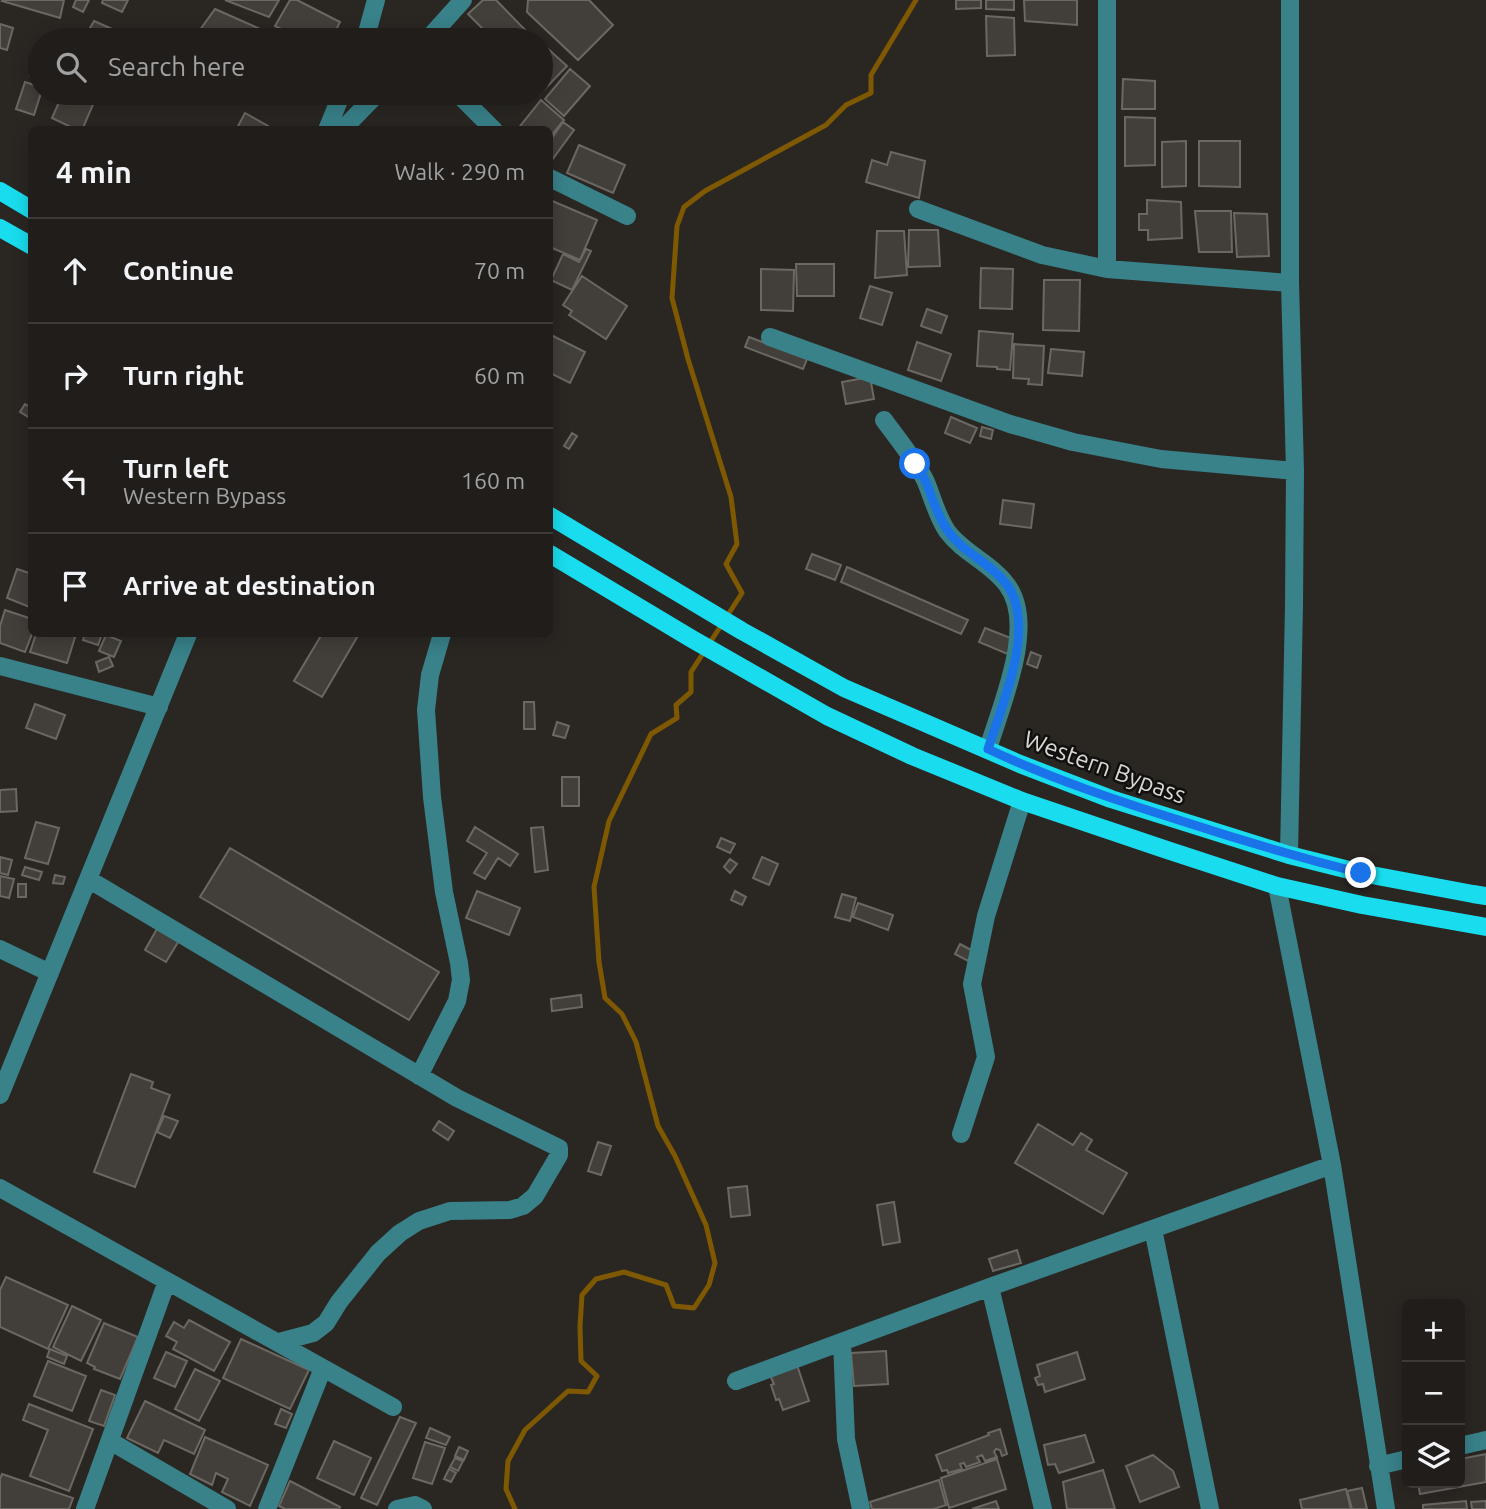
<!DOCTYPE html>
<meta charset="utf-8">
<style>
:root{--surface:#201d1a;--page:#282623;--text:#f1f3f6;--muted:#a2a2a2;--line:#3d3b39}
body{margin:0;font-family:Ubuntu,sans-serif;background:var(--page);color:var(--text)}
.controls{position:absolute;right:21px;bottom:21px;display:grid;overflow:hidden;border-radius:10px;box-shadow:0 4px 18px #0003}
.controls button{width:63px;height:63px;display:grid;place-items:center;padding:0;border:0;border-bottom:2px solid var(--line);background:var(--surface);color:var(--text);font:35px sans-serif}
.stop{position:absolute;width:21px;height:21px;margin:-16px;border:5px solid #1a73e8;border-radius:50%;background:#fff}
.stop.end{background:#1a73e8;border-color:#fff;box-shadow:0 2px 7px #0008}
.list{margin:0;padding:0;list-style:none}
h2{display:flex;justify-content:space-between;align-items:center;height:91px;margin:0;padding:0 28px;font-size:30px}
h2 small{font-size:23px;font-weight:400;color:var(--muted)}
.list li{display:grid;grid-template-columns:46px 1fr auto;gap:21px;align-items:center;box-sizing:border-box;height:105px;padding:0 28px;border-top:2px solid var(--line)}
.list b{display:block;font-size:26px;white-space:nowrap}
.list p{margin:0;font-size:23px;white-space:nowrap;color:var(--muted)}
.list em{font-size:23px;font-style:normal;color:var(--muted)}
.icon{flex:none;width:38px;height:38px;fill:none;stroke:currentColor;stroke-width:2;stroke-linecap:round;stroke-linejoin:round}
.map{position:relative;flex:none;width:1486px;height:1509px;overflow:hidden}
.search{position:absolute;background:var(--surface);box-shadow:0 4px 18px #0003;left:28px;top:28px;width:525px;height:77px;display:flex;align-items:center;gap:18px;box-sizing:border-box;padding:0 24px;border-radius:38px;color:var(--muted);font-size:26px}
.panel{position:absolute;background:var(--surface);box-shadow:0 4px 18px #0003;left:28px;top:126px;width:525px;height:511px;border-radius:10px}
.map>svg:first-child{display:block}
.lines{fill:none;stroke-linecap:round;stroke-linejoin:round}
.stream{stroke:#7f5902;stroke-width:5}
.building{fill:#423f3a;stroke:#6b6863;stroke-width:2}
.minor{stroke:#39828a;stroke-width:18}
.major{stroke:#19ddee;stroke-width:18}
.route{stroke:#1a73e8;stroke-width:9}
.labels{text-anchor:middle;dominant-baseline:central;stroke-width:5;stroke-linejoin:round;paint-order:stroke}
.street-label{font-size:24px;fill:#d9d8d5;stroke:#11100e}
</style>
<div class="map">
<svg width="1486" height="1509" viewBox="0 0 1486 1509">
<rect width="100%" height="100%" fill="#2a2723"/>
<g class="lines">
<path class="stream" d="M515,1509l-9,-20 2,-28 17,-31 43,-39 20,1 9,-16 -16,-15 -1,-35 2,-31 14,-16 28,-7 42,13 8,21 20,2 15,-23 6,-22 -9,-38 -31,-69 -17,-30 -22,-84 -14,-28 -17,-16 -6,-36 -5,-75 15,-66 42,-87 26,-16 -1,-13 15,-13v-20l51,-79 -16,-29 11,-20 -6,-47 -43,-138 -16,-61 5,-72 7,-19 21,-16 121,-66 20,-20 25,-12v-18l45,-75"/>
</g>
<path class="building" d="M3,0h61l-4,18 -58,-17z
M76,0h13l-6,12 -10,-5z
M103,0h25l-6,12 -20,-9z
M225,0h54l-10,17z
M290,0h7l43,22 -9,18h-28l-28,-14z
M483,0h13l39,40h-41l-26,-26z
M528,0h61l24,25 -35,35 -51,-48z
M956,0h25v8l-25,1z
M986,0h28v10l-28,-1z
M1024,0h53v25l-52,-4z
M215,9l52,23 -5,8h-51l-14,-6z
M986,16l28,2 1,37 -28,1z
M94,21l43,19h-54z
M0,24l13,4 -6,22 -7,-2z
M546,47l21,19 -28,29 -2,-2h4v-41z
M33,66l7,2v10l-10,-2z
M570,69l20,17 -26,30 -19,-17z
M1123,79l32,2v28h-33z
M25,82l15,5 1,6 -7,22 -18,-6z
M63,93h35l-16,37h-5l-25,-12z
M541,100l23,20 -14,17v-7h-33z
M245,113l23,13 -2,4h-30z
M1125,117l30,1v47l-30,1z
M563,122l11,8 -22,30 -2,-2v-17z
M1186,141v45l-24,1v-45z
M1199,141h41v46l-41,-1z
M579,145l46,20 -12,28 -46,-20z
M891,152l34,9 -6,37 -53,-16 6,-22 15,5z
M550,200l47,20 -17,40 -30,-13z
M1147,200l34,2 1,36 -34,2v-10h-9v-16h8z
M1195,211h36l1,41h-33z
M1234,213l33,1 2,42 -32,1z
M909,230h29l2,36 -32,1z
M877,231h27l3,44 -32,3z
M586,249l5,2 -19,39 -21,-10 12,-26 16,8z
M796,264h38v32h-37z
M981,268l32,1 -1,40 -32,-1z
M761,269l33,1 -1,41 -32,-1z
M582,276l45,30 -21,33 -37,-24 3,-4 -9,-6z
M1044,280h36l-1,51 -36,-1z
M870,286l22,7 -10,32 -22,-7z
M927,309l20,7 -6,17 -20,-7z
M979,331l34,3 -3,36 -13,-1v-2l-20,-1z
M551,335l34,17 -15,31 -20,-10v-35z
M749,337l58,22 -4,10 -58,-22z
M917,342l34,12 -10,27 -33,-11z
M1014,344l30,2 -2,39 -14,-1 1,-5 -16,-1z
M1051,349l33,3 -2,24 -34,-3z
M870,377l4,22 -28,5 -4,-22z
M25,404l7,4 -2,10 -10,-6z
M951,417l26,11 -7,15 -25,-10z
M982,427l11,3 -2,9 -11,-3z
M572,433l5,3 -8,13 -5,-3z
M1003,500l31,4 -3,24 -31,-4z
M812,554l29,11 -6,15 -29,-11z
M847,567l121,53 -7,14 -120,-52z
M17,569l15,5v34l-25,-10z
M5,610l27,9v15l-7,18 -25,-9v-17z
M985,628l31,12 -6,15 -31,-13z
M36,634h40l-9,29 -37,-11z
M85,634h17l-4,11 -15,-5z
M322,634h37l-37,63 -28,-16z
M106,635l15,6 -7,16 -15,-6z
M1031,652l10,4 -4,12 -10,-4z
M109,657l4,9 -14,6 -3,-10z
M524,702h10l1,27h-11z
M35,704l30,11 -9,24 -30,-11z
M557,722l12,4 -4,12 -12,-3z
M562,777h17v29h-17z
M16,789l1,22 -17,1v-22z
M36,822l23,6 -11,36 -23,-6z
M475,827l43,27 -8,12 -12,-8 -13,21 -11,-6 13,-20 -20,-12z
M543,827l5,43 -13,2 -4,-44z
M721,838l14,6 -5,9 -13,-6z
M230,848l209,124 -30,48 -209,-123z
M0,857l12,3 -4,15 -8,-2z
M762,857l16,7 -9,21 -16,-7z
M730,859l7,5 -7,9 -6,-6z
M25,867l17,5 -3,8 -17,-5z
M55,875l10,2 -2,7 -10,-1z
M0,876l14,3 -5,19 -9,-2z
M18,884h8v13h-8z
M477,891l43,17 -11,27 -43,-17z
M735,891l11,6 -4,8 -11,-5z
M842,894l14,4 -6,23 -15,-4z
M858,903l35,12 -5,15 -35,-13z
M158,927l22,12 -14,23 -21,-12z
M960,944l13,7 -5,10 -13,-7z
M581,995l1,12 -30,4 -1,-12z
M131,1074l22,8 -2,6 19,7 -35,92 -41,-15z
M164,1116l14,5 -8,17 -13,-6z
M439,1121l15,10 -6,9 -15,-10z
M1038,1124l35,21 8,-12 11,7 -6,10 41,23 -24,41 -88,-51z
M598,1142l13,4 -10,29 -13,-4z
M747,1186l3,29 -19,2 -3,-29z
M894,1202l6,40 -17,3 -6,-40z
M1017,1250l4,13 -28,8 -4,-12z
M6,1277l62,28 -20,44 -48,-22v-37z
M72,1306l29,14 -20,41 -28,-14z
M189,1320l41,22 -16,29 -41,-22 4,-7 -11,-6 8,-14 10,6z
M104,1323l34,14 -18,42 -26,-10 1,-2 -8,-4z
M241,1339l68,31 -19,39 -67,-31z
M50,1349l17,7 -3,8 -17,-7z
M886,1351l2,33 -34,2 -3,-33z
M166,1352l21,9 -12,26 -21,-9z
M1077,1352l8,27 -40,13 -2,-8 -5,1 -3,-7 5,-2 -3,-11z
M48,1361l38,15 -14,35 -38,-15z
M797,1365l12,36 -26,9 -4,-11 -3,1 -5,-15 3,-1 -4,-9z
M195,1369l25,12 -21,40 -24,-12z
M101,1390l14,5 -11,31 -15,-5z
M145,1401l60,29 -11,24 -30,-14 -6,13 -31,-15z
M29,1404l64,25 -24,62 -39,-15 18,-46 -25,-10z
M281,1409l11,5 -6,14 -11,-4z
M400,1417l16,6 -39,82 -16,-7z
M430,1428l20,9 -4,8 -20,-7z
M1000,1429l7,25 -5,2 -2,-6 -4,-1 -2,3 3,5 -12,4 -3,-6 -5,2 3,5 -14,5 -2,-4 -4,1 2,5 -14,4 -1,-3 -5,1 -6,-16 53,-20 -1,-2z
M1085,1435l9,27 -35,11 -4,-9 -7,1 -4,-20z
M205,1437l63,28 -18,41 -28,-14 6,-13 -12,-6 -4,12 -22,-11z
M334,1441l37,17 -17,37 -37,-17z
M425,1442l20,6 -13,36 -19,-6z
M459,1447l9,4 -4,9 -9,-4z
M1486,1454v28l-66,12 -2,-11h42v-24z
M1153,1455l20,16 6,16 -39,15 -14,-36z
M455,1458l8,3 -5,10 -8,-4z
M997,1459l9,30 -57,19 -8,-30z
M449,1469l7,4 -5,9 -7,-3z
M1103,1470l12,39h-48l-4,-27z
M2,1474l71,24 -4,11h-69v-30z
M939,1480l7,25 -12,4h-62l-2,-7z
M290,1481l50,26 -1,2h-54l-6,-3z
M1362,1488l5,21h-15l-5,-18z
M1346,1489l5,20h-49l-2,-9z
M996,1501l3,8h-27z
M1466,1501l1,8h-44v-4z
M1486,1501v8h-14l-1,-7z"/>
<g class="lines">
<path class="minor" d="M1107,0v269
M365,40l11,-40
M427,40l36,-40
M457,93l37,37
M327,130l15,-37
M342,130l36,-37
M550,178l77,38
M918,209l124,46 65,14 183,14
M770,337l240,87 63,18 88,17 134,12
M884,420c13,18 33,42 42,62 7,17 11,34 21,49 16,22 44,32 60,54 30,40 -6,120 -19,164
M0,666l159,41
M1289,855l5,-250 1,-134 -5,-188v-283
M88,879l369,219 102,50v7l-24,41 -12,10 -13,4 -60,1 -31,10 -19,12 -22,20 -39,49 -13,21 -13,10 -34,9
M1277,886l55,279 54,344
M0,949l50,24
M419,1076l38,-75 4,-21 -2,-17 -15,-71 -12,-95 -6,-87 4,-35 12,-41
M0,1095l188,-461
M961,1134l25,-77 -14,-73 14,-68 36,-115
M0,1188l393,219
M1153,1229l57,280
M990,1287l53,222
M842,1342l4,97 15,70
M736,1381l254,-94 342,-122
M110,1441l117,68
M1460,1446l26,-6
M1378,1466l29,-7
M85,1509l82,-228
M267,1509l56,-141
M397,1509l18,-4 8,4"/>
<path class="major" d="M0,191l32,19
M0,228l32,18
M550,516l192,115 102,57 176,76 91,35 178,56 72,18 112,21 13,2
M550,554l142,85 135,77 85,40 110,45 142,48 113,37 85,19 124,22"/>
</g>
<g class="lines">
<path class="route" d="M915,464c4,6 8,12 11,18 7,17 11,34 22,49 15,22 43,32 59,54 30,41 -5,120 -19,164 64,30 130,52 197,73 58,19 116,36 176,51"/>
</g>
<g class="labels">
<g class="street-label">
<text transform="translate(1105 767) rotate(20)">Western Bypass</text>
</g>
</g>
</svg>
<div class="controls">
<button>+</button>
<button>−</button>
<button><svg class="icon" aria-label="layers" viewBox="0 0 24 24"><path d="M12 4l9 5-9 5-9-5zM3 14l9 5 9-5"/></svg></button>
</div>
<div class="stop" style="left:915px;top:464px"></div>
<div class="stop end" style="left:1361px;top:873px"></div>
<div class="search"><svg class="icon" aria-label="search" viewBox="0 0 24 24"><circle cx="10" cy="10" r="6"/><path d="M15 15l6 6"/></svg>Search here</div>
<section class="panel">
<h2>4 min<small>Walk · 290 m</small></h2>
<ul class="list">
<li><svg class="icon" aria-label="ahead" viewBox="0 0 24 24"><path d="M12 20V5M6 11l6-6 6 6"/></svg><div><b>Continue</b></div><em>70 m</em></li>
<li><svg class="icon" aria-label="right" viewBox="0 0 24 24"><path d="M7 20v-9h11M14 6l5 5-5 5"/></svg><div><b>Turn right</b></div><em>60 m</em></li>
<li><svg class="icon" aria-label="left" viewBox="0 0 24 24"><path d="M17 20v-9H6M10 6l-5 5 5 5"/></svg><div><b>Turn left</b><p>Western Bypass</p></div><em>160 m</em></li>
<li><svg class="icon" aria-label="arrive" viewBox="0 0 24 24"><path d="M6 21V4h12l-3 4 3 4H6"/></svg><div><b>Arrive at destination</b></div></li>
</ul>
</section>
</div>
